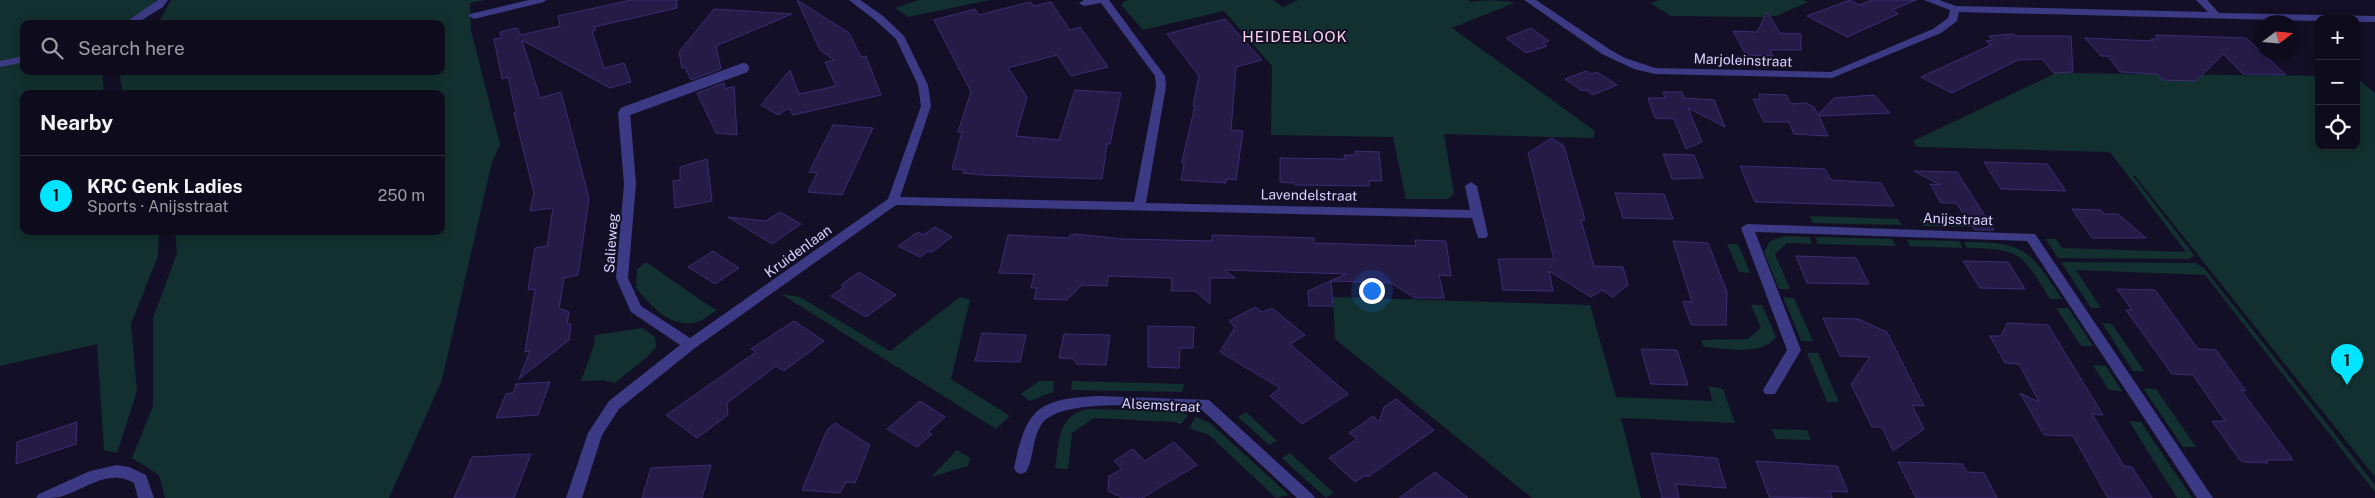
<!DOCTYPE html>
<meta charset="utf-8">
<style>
:root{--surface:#0e0b1c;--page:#1c1929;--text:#f1f3f6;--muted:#9b9ba3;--line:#2e2b3b;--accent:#00e5ff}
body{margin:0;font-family:"Public Sans",sans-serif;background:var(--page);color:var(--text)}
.controls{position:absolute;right:15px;top:15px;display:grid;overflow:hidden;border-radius:10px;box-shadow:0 2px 12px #0003}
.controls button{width:45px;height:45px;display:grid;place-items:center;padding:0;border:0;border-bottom:1px solid var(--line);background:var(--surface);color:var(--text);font:25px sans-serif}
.compass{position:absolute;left:2255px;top:15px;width:45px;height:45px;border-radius:50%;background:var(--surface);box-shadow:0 2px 12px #0003;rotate:74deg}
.you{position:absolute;left:1371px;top:290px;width:18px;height:18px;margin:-12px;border:4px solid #fff;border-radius:50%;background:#1a73e8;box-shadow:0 0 0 8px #1a73e833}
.badge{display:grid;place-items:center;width:32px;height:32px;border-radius:50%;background:var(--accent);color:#111;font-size:16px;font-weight:700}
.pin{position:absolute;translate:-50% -41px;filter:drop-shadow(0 1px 2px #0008)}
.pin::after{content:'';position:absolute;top:26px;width:18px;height:15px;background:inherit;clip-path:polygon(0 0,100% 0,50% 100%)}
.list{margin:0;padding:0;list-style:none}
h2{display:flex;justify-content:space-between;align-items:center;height:65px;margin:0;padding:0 20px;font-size:21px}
h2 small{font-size:16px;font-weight:400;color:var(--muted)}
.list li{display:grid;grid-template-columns:32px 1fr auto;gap:15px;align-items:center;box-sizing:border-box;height:80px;padding:0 20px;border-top:1px solid var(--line)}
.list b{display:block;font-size:19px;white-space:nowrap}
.list p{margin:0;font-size:16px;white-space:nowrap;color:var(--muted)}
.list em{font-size:16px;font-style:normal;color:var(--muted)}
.icon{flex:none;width:28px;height:28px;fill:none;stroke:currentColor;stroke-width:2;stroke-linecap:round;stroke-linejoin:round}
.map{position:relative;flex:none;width:2375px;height:498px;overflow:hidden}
.search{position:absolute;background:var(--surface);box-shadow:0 2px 12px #0003;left:20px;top:20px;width:425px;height:55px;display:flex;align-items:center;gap:12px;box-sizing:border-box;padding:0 18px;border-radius:10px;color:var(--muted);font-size:19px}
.panel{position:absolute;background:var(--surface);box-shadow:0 2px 12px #0003;left:20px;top:90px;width:425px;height:145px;border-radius:10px}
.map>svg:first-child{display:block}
.green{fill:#12302f}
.building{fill:#241b47;stroke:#3b2d73}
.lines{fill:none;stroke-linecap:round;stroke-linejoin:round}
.lane{stroke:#3d3a85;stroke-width:10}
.street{fill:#3d3a85;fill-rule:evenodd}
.labels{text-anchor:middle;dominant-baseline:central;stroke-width:4;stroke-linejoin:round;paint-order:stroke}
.street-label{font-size:14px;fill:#d9d4ff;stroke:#130f26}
.neighbourhood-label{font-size:15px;letter-spacing:1px;fill:#ffd6f0;stroke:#130f26}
</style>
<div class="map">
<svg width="2375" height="498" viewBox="0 0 2375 498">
<rect width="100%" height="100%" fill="#130f26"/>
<path class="green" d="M0,0h156l-14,24h-118v47h78l2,23h-80v137h131l4,3 -1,22 -27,68 6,67 -20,62 -13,-3 -7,-106 -97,22z
M171,0h314l-15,3 1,27 29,114 -8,18 -50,218 -53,118h-224l-6,-23 -27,-17 21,-52v-88l24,-65 -2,-22h266v-137h-318l-4,-23h322v-47h-283z
M918,0h71l-81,17 -13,-9z
M1130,0h143l10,7 15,-7h170l3,2c12,-2 33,-2 43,1l-62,25 143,103 -2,7 -149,-4 10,60 -6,5h-42l-13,-62 -122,-2 1,-69 -48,-55 -81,19 -22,-25 4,-4z
M1659,0h145l4,2 -32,14 -16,1 -89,-1 -21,-13z
M2056,73l263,3v70h37v-69l19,16v384l-240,-301h-2l61,79 -5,4 -131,-1 -12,-19h10l6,9 124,4 -76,-100 -193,-5 -4,-6z
M1809,216l89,3 4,6 -89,-2z
M1919,219l51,2 4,6 -51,-1z
M1785,236l24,1 3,7 -25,-1 -12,11 15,35h-11l-15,-37 6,-11z
M1815,237l77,2 4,7 -78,-2z
M1907,240l52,1 4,7 -53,-2z
M1964,242c61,0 65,7 98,57h-12c-28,-45 -28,-50 -83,-51z
M1727,244h11l12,29 -11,-1z
M646,262l62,43 9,5c-6,4 -13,10 -20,12 -25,8 -47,-17 -61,-34l1,-19z
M2061,262l134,1 9,5 171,217v7l-170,-217 -129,-5 25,38h-10z
M781,294l19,3 90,54 70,-54 10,3 -19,79 59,37 -14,13z
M1333,297l257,8 26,92 97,4 -5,-15 15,3 12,34 -114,-5 20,80h-109l-197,-159z
M1783,297l11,1 19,43h-12z
M1751,305h11l14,32c-14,20 -50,11 -72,10l-3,-7 47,-1 13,-11z
M2056,308h12l25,38h-12z
M2102,323l10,1 32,47h-11z
M642,328l13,9 1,10 -9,10 -32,26 -12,-3 -22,1 13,-36 1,-10z
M1807,353h11l21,49h-12z
M2093,365l13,1 16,25 -13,-1z
M1039,381h15l-1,11 -24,9 -8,-7z
M1072,381l111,3h1l-2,8 -111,-2z
M2143,388l13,1 40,58h-13z
M1087,409l92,2 9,4 -7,9 -7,-2 -80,-4 -22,15 -4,36 -13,-1c5,-27 1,-51 32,-59z
M1246,412l31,29 -8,4 -31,-28z
M1196,417l14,6 79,72 -13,3 -67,-63 -20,-7z
M2129,421l12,1 51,76h-15z
M1772,429l35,1 4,10 -35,-1z
M957,450l13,8 -2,8 -37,11z
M1290,453l44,40 -8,5 -44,-40z"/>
<path class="building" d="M631,0h46v8l-83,19 2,3 -4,1 12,37 20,-5 7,19 -21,6 -88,-48 18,58 21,-6 28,106 -11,77 -14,3 -5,30 10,4 -2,12h4l-2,16 -50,39 11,-28 -5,1 10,-63 -7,1 7,-42 12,-2 6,-38 -23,3 4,-18 -20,-80 2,-1 -8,-35 -6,2 -8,-40 7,-1 -1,-6 17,-4 4,7 39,-9 -2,-10z
M797,0l52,33 12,24 5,-1 15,39 -88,20 -4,-7 -11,7 -17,-10 29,-35 9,24 37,-8 -11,-24 9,-2 -14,-10z
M1850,0l9,5 13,-5h44l-24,10 6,4 -51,23 -40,-21z
M1030,2l4,4 17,-4 19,28 10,-3 28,40 -37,9 -14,-21 -49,13 19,29 -11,39 43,4 16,-50 46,3 -11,51h-3l-5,35 -119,-4 -20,-2 1,-3 -12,-1 10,-37h-4l13,-40 -37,-72 41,-11 4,6z
M714,9l78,5 -76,32 5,23 -30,11 -6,-13 -3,1 -3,-16z
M1767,12l13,21 21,1v16h-31l3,6 -27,-1 -13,-24 24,1z
M1225,19l37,41 -26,7 -5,63 12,1 -7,49 -10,-1v4l-45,-3 3,-15 -2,-4 13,-55h-2l6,-30 -32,-42z
M1531,28l18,13 -6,2 4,3 -21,7 -20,-15z
M2013,34l3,2h55l2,36 -19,1 -12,-14 -24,1 -66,33 -31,-16 70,-32 -5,-4 7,-1 -4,-4z
M2155,35l91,3 40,37 -43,-1 -20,-20 -27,27 -33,-1 -6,-6 -37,-2 -12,-16h-7l-16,-18 68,3 -2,-2h8z
M1586,71l5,3 6,-2 20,13 -24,10 -7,-5 -4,1 -17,-12z
M724,83l1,6 9,-3 3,49 -21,-2 -19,-40z
M1663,92h19l2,6 30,2 11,27 -37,-19 14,34 -16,7 -12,-30 -19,-1 -7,-20h17z
M1759,94l27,1 5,9 15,-1 8,4 4,8 16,-17 40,-3 16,18 -71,3 9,20 -34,-2 -5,-12h-25l-11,-23h7z
M833,125l40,3 -31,67 -34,-3 9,-19 -8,-1z
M1552,138l12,8 21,74h-4l13,46 29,1 5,18 -15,12 -11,-7 -11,7 -42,-26 4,20 -50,-1 -5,-31h56l-26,-106z
M1355,151l24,1 3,29h-13v5l-74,-1 -1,-2 -14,-1v-24l65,1 -1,-4h11z
M1663,154l31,1 9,23 -31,1z
M707,159l5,42 -37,7 -2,-27 7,-1v-13z
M1984,162l63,2 19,27 -65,-2z
M1740,166l85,3 6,11 50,3 13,23 -139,-4z
M1914,171l43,1 37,58h-19l-19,-27h-15l-11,-19 10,1z
M1615,193l49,1 9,25 -50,-1z
M2072,209l29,1 3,4h14l28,24h-54z
M780,212l21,12 -29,20 -44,-27 38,4z
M935,227l17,10 -20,15 -4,-1 -8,6 -22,-11 20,-14 5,3z
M1076,234l47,5 89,2v-6l102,3v5l102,3 -1,-6 31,1 5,35 -12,-1 5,23h-29l-24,-15 -60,-2 2,25h-24l-1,-15 38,-17 -121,-4 10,8h-25v26l-15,-13h-24l1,-13 -64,-2 -1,10 -25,-1 -15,15 -33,-1 3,-11h-6l3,-14 -35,-1 9,-38 61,3 1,-3z
M1673,241l35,2 19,49 -1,33h-35l-8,-24 9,1z
M713,251l26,17 -24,16 -27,-17z
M1796,256l60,2 13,26 -62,-1z
M1963,261l45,1 17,27 -45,-1z
M859,272l37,23 -30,22 -35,-21 13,-9 -3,-2z
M2117,289l38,1 43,59 18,1 30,41 -5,-1 52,70h-26l1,3 -24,-1 -5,-3 -27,-38h13l-32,-46 -21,-1 -46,-64h6z
M1255,307l7,5 10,-4 33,27 -15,9 58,50 -46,30 -32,-28 10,-8 -60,-36 15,-25 -6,-6z
M1823,318l35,1 29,13 37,74 -12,-1 12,24 -31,22 -11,-24h-10l-21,-43 19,-27 -30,-1z
M794,321l30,20 -40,30 -8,-5 -49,37 1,12 -31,23 -31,-23 90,-63 -5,-3z
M2007,323l41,2 55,90 -11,-1 32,52 8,1 20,31h-44l-35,-62 -29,-1 -24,-42 19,9 -20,-38 -14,-1 -15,-27h11z
M1148,326l46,1 -1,21h-13l-1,20 -31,-1z
M982,333l44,2 -6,27 -45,-1z
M1064,334l46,1 -4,30 -29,-1 -4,-5 -14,-1z
M1641,349l36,1 11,35 -37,-1z
M550,382l-12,33 -42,3 10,-24 7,-1 3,-9z
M1396,399l38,31 -66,47 -2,-2 -11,7 -26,-24 28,-19 -8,-6 24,-17 6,6 5,-15z
M920,401l25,16 -17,15 4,2 -15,13 -30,-18z
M77,422l-1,22 -60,20 1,-22z
M835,423l35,22 -15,38 -9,-1 -6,11 -38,-3 25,-60z
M1174,442l23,23 -55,33h-19l-15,-7 1,-15 13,-7 -8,-8 19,-12 12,12z
M1651,453l66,5 9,30 -50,-4 3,14h-17z
M531,454l-17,44h-60l18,-41z
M1756,461l81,5 11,26 -18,-1 2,7 -63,-1z
M1898,462l64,2 5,8 17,1 13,25h-81z
M711,465l-9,33h-60l9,-30z
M1435,472l33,26h-69z"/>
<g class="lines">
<path class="lane" d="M624,112l120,-44"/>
<path class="street" d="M158,0h10l-5,7 -28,17h-12z
M529,0h17l-2,2 -70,17 -5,-3 1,-2z
M849,0h11l23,16 21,20 24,49 3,21 -31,91 234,5 22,-116 -1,-10 -54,-73 -17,3 -5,-3 5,-3h25l56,76 1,10 -20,117 324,7 -5,-24 6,-4 6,4 11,49 -2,3h-8l-6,-20 -576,-13 -201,143 -76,61 -17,26 -20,63h-16l22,-65 21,-32 71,-56 -49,-33 -15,-34 8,-94 -6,-72 6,-3 6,3 6,72 -8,94 13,28 49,32 198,-139 33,-93 -3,-21 -22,-46 -21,-19z
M1524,0h12l73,49 16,9 30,10 176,4 102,-43 15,-11 2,-8 -26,-10h15l17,6 252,6 -12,-12h11l12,13 156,3v6h-19v-3h-37v2l-360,-9 -2,9 -16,12 -109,45 -177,-4 -21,-5 -32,-15z
M24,56v6l-24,5v-6z
M1747,224l288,10 178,264h-16l-170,-257 -272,-9 46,118 -26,44h-10l-2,-4 24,-40 -46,-122z
M1099,396l110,4 103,94 3,4h-18l-96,-89c-34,-1 -141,-14 -160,16 -9,14 -7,33 -15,47l-5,2 -5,-2 -2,-4c13,-61 24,-69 85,-72z
M117,465l12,2 17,8 8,23h-16l-4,-15c-26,-15 -49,7 -74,14 -7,1 -16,1 -24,1l3,-4 51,-23z"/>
</g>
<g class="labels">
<g class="street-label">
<text transform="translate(1743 60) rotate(2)">Marjoleinstraat</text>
<text transform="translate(1309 195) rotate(1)">Lavendelstraat</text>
<text transform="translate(1958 219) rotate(2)">Anijsstraat</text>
<text transform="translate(611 243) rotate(-86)">Salieweg</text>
<text transform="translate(798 251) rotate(-36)">Kruidenlaan</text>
<text transform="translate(1161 405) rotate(3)">Alsemstraat</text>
</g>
<g class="neighbourhood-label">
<text x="1295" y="36">HEIDEBLOOK</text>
</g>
</g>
</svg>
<div class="controls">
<button>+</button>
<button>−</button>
<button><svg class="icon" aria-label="locate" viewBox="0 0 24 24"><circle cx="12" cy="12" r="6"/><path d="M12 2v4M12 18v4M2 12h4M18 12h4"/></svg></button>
</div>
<svg class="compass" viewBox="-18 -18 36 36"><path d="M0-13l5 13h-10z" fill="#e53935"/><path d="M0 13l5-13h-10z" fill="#9b9ba3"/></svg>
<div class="you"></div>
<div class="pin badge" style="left:2347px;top:385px">1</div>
<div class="search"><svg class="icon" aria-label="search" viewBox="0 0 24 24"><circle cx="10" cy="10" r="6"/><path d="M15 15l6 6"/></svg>Search here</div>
<section class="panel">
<h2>Nearby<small></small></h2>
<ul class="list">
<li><span class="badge">1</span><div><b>KRC Genk Ladies</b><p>Sports · Anijsstraat</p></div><em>250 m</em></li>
</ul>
</section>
</div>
